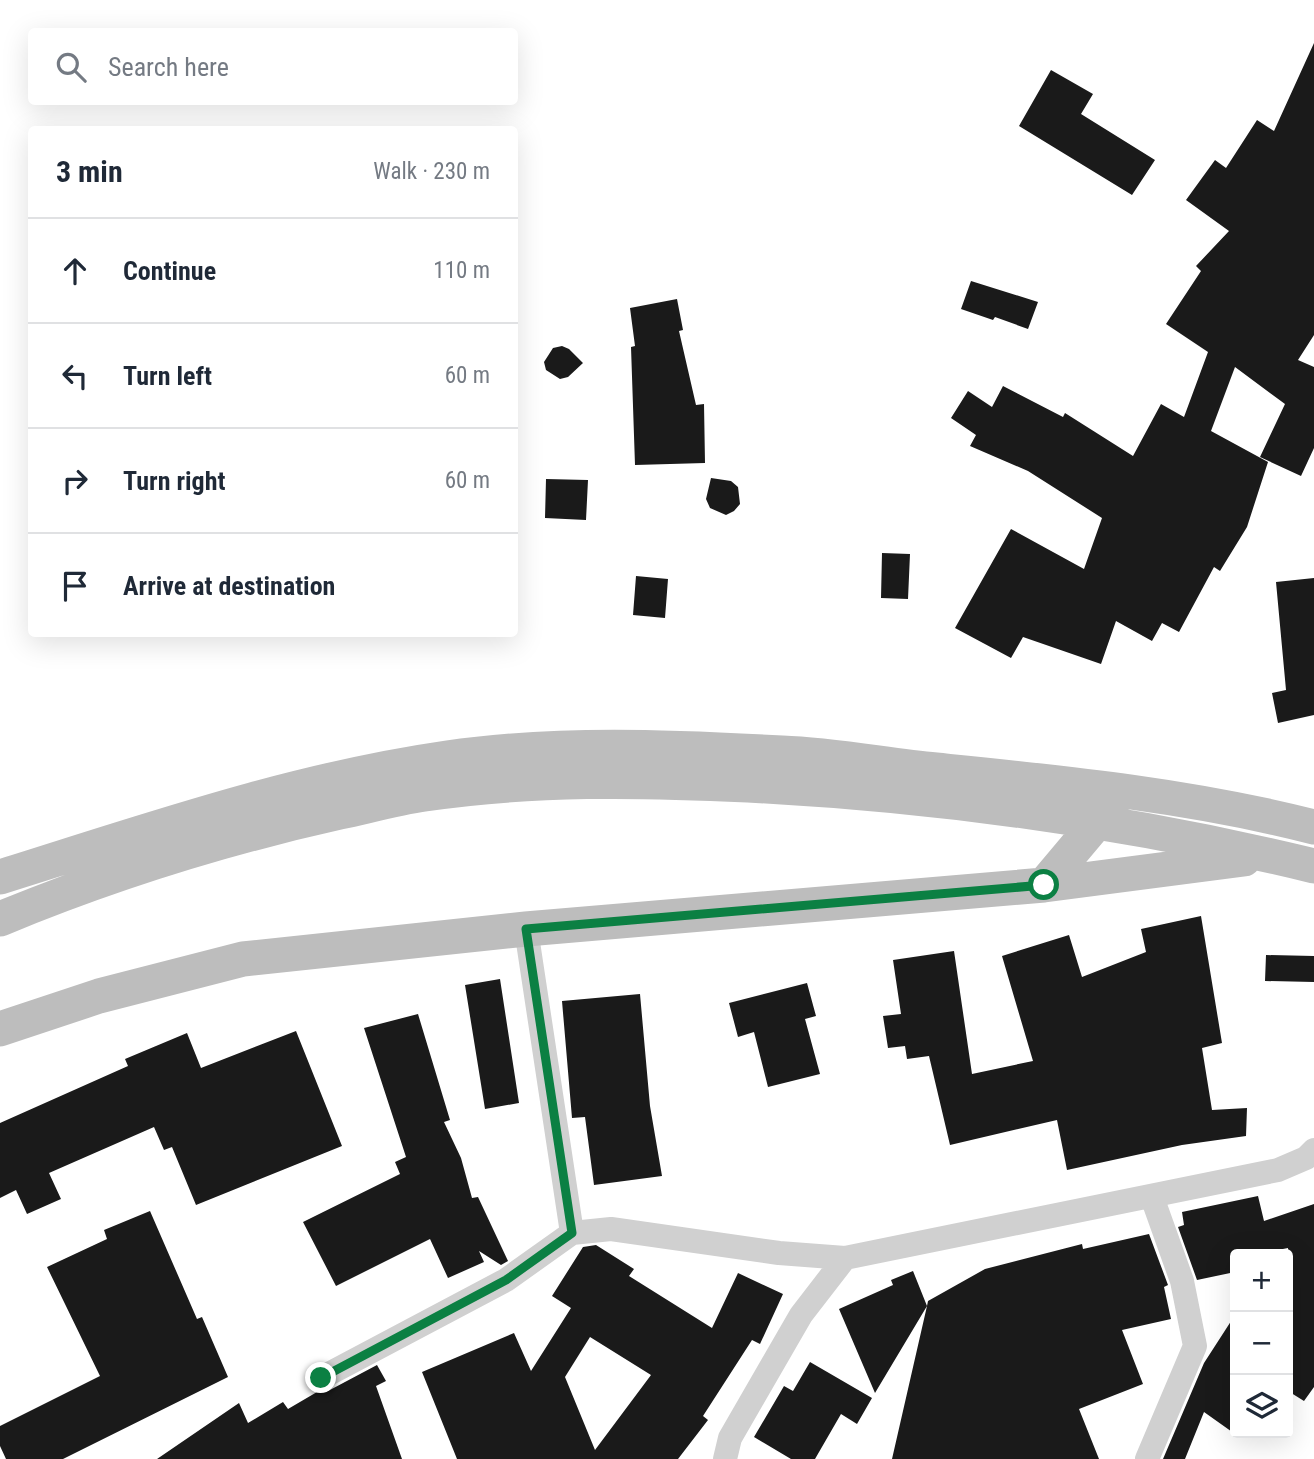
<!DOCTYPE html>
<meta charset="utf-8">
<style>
:root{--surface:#fff;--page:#f2f2f3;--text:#1f2937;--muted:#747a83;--line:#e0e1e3}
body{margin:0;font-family:"Roboto Condensed",sans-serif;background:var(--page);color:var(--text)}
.controls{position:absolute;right:21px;bottom:21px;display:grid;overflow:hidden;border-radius:7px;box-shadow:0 7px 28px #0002}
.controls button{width:63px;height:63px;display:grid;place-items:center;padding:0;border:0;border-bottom:2px solid var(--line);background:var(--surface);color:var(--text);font:35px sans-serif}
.stop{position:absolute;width:21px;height:21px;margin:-16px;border:5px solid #0b8043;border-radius:50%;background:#fff}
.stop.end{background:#0b8043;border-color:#fff;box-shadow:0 2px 7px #0008}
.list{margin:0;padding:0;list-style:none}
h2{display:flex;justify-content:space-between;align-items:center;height:91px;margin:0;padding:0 28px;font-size:30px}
h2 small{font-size:23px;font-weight:400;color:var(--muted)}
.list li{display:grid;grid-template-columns:46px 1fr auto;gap:21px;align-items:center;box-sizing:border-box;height:105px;padding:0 28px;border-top:2px solid var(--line)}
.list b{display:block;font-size:26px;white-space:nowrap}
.list em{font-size:23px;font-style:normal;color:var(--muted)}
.icon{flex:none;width:38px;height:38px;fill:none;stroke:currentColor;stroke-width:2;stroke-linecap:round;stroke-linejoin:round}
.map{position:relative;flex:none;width:1314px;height:1459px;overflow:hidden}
.search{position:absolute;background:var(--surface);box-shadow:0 7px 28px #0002;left:28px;top:28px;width:490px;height:77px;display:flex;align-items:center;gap:18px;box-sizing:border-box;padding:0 24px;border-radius:7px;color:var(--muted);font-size:26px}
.panel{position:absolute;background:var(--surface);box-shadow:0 7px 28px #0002;left:28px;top:126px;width:490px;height:511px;border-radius:7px}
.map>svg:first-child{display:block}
.building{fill:#1a1a1a;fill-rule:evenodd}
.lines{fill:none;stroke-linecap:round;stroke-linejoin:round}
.minor{stroke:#d0d0d0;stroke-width:24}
.secondary{stroke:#bdbdbd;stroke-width:35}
.route{stroke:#0b8043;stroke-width:9}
</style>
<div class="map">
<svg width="1314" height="1459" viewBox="0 0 1314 1459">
<rect width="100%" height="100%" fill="#fff"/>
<path class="building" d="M1314,43v292l-16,25 16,7v81l-13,28 -41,-19 25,-53 -50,-37 -24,64 57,31 -21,65 -27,44 -6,-4 -35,65 -17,-9 -10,18 -36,-20 -15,43 -78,-27 -12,21 -56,-30 56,-99 73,40 18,-51 -74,-47 -58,-25 6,-11 -25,-17 17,-27 24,16 11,-21 60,31 2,-4 68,43 28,-52 23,13 24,-65 -42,-28 35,-53 -5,-5 33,-35 -43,-31 29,-40 11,8 31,-48 17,11z
M1051,70l42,24 -12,20 74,46 -23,35 -113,-69z
M971,281l67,21 -10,27 -33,-12 -2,3 -32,-11z
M677,299l6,31 -4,1 17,74 8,-1 1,59 -70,2 -4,-118 4,-1 -5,-38z
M562,346l7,3 14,14 -15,14 -8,2 -14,-9 -2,-8 9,-14z
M711,478l20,3 7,6 2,17 -6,7 -8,4 -16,-7 -4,-9z
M546,479l42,1 -2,40 -41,-2z
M882,553l28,1 -2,45 -27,-1z
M636,576l32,3 -3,39 -32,-3z
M1314,578v137l-36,8 -6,-30 14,-3 -10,-108z
M1201,916l21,127 -20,5 10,62 35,-2 -1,28 -64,9 -115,25 -10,-50 -107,25 -21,-89 -22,3 -2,-13 -17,2 -5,-32 18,-2 -8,-54 61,-9 18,123 61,-13 -31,-105 67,-21 13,42 64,-25 -5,-23z
M1266,955l48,1v26l-49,-1z
M500,979l19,124 -34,6 -20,-124z
M807,983l9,33 -11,3 15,55 -52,13 -14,-55 -16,5 -9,-34z
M640,994l10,112 12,70 -68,9 -9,-68 -13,1 -10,-117z
M418,1014l32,106 -6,2 17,36 11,40 6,-1 30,64 -7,4 -22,-14 5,11 -36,16 -18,-39 -94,47 -33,-64 97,-48 -5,-12 11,-5 -42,-129z
M296,1031l46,115 -146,59 -24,-58 -8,3 -10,-23 -105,46 12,26 -34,15 -11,-24 -16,8v-75l128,-57 -3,-7 62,-26 14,35z
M1258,1196l6,25 50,-17v183l-10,14 -16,-10v-143l-32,6h-21v18l-38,8 -19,-53 6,-2 -2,-13z
M150,1211l47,108 5,-2 26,60 -165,82h-57l-6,-13v-20l100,-50 -53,-109 60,-28 -3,-9z
M1149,1234l19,51 -4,2 7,32 -49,11 21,54 -64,25 20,50h-207l35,-153 -52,87 -36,-84 54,-24 -2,-5 22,-9 14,35 1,-5 57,-32 97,-25 1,5z
M596,1245l38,24 -5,7 83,52 26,-55 45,21 -23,50 -8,-4 -49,76 5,4 -30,39h-221l-35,-87 92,-39 17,38 40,-63 -19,-12 31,-49zM590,1337l61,38 -56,75 -30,-73z
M1235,1315v119l-31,-22 -19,47h-22l41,-96z
M810,1362l62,36 -15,26 -16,-10 -26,45h-24l-37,-22 30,-51 9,5z
M377,1365l9,16 -10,5 26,73h-245l82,-56 9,20 35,-21 5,7 29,-17 11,-1z"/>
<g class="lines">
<path class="minor" d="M526,929l46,304
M321,1378l185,-98 66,-47 39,-4 168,24 66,5 433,-88 28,-12 8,-8
M725,1459l5,-21 71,-123 44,-57
M1147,1459l48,-113 -13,-65 -30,-84"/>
<path class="secondary" d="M0,877c147,-46 294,-97 447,-119 109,-16 225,-11 335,-5 52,2 103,12 154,17 128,13 253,25 378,57
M1044,885l53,-63 14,-11
M0,919c111,-46 223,-81 340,-107 28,-6 57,-14 85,-18 107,-16 216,-14 323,-9 191,10 381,36 566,81
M0,1029l99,-33 144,-37 283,-30 518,-44 200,-26"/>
</g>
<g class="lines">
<path class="route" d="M321,1378l185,-98 66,-47 -46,-304 518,-44"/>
</g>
</svg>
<div class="controls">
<button>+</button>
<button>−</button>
<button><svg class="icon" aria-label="layers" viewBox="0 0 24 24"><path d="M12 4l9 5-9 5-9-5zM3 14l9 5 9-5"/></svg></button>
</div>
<div class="stop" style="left:1044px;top:885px"></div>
<div class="stop end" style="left:321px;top:1378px"></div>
<div class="search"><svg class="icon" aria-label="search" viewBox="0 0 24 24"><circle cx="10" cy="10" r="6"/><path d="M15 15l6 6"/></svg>Search here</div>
<section class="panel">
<h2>3 min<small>Walk · 230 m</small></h2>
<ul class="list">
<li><svg class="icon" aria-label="ahead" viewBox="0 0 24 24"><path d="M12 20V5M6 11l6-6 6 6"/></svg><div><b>Continue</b></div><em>110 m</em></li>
<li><svg class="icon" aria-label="left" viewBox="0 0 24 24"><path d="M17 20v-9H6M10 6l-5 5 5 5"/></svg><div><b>Turn left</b></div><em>60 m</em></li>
<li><svg class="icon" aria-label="right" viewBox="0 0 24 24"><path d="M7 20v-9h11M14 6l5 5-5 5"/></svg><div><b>Turn right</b></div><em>60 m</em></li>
<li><svg class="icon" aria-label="arrive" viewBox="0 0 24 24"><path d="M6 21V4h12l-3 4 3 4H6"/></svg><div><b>Arrive at destination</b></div></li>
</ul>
</section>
</div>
